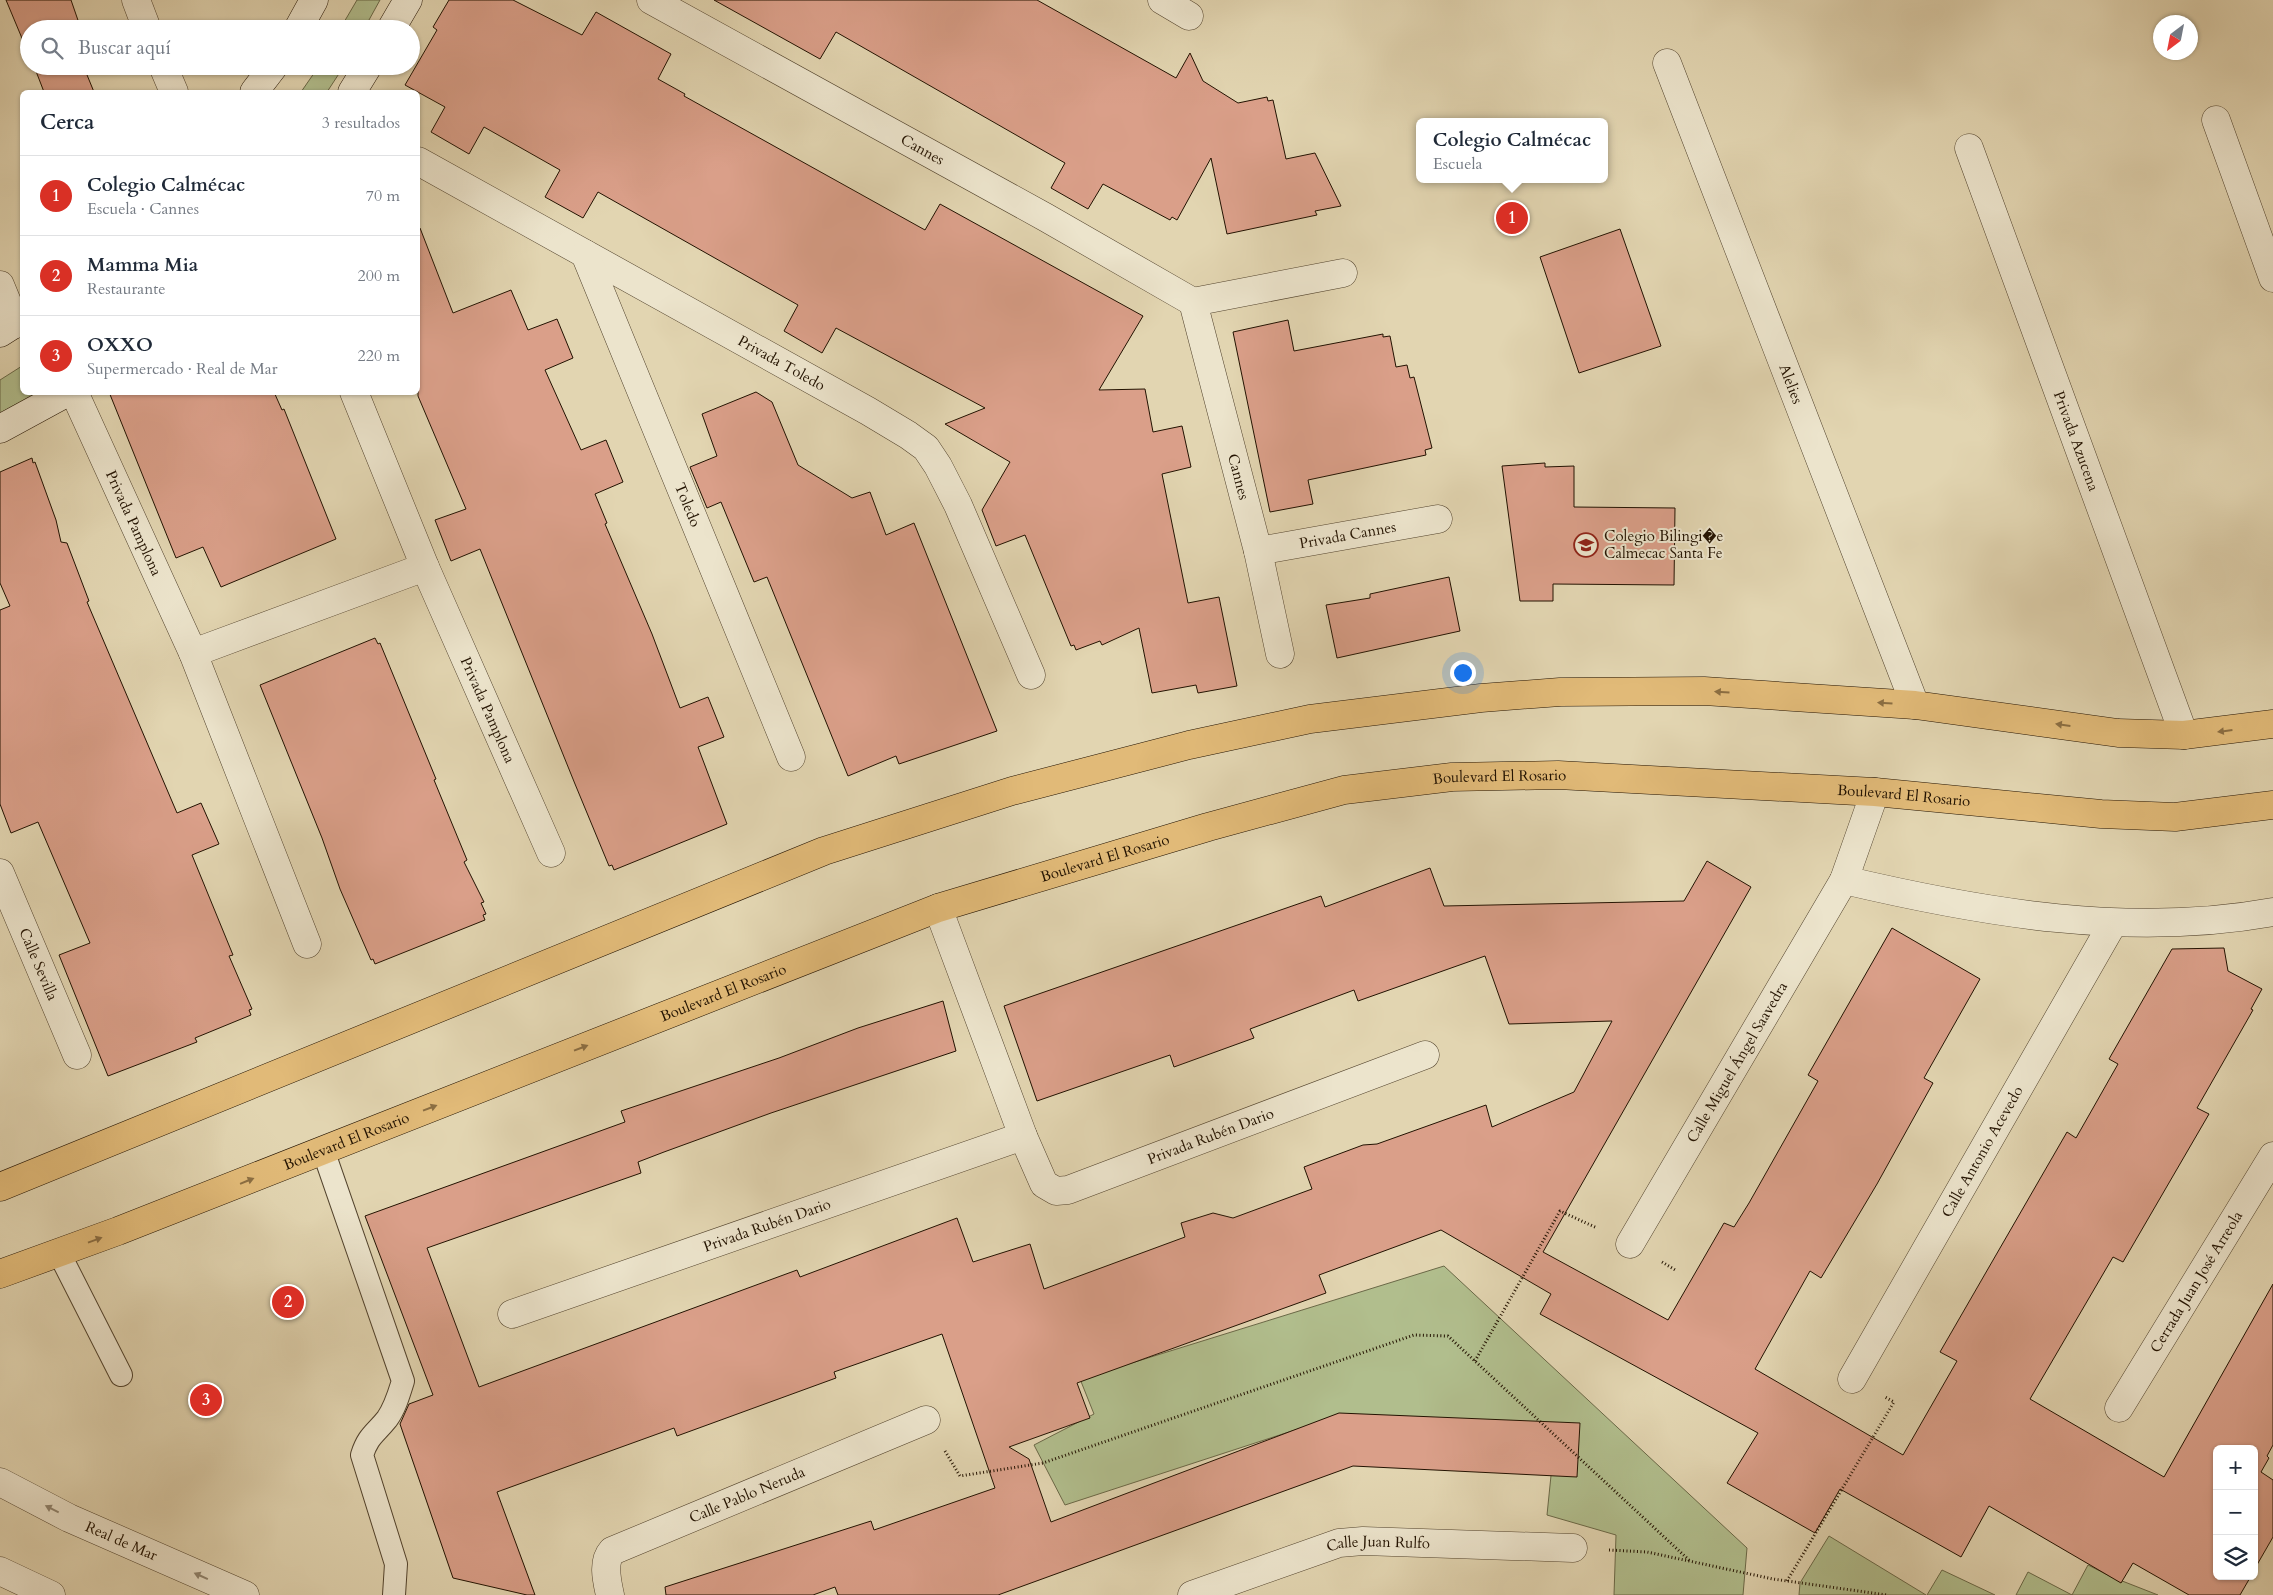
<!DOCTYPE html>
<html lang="es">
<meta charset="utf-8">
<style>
:root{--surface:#fff;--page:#f2f2f3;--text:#1f2937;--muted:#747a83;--line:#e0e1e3;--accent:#d93025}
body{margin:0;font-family:Cardo,serif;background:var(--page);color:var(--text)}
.controls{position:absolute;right:15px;bottom:15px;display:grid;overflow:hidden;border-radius:8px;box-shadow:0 1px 4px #0004}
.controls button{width:45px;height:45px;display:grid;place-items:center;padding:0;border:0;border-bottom:1px solid var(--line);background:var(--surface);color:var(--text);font:25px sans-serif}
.compass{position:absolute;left:2153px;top:15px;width:45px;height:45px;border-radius:50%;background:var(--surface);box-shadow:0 1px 4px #0004;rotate:212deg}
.you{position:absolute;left:1462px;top:672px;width:18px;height:18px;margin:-12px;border:4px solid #fff;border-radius:50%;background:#1a73e8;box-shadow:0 0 0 8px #1a73e833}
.badge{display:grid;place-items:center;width:32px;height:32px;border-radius:50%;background:var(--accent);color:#fff;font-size:16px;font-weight:700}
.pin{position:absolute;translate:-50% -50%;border:2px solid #fff;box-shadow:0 1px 5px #0006}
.popup{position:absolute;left:1416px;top:118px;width:192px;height:65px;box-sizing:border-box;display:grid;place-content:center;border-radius:8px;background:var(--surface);filter:drop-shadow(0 1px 4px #0005);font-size:16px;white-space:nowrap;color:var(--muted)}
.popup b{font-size:19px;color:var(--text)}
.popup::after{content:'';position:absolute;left:50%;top:100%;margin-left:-10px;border:10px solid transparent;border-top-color:var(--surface)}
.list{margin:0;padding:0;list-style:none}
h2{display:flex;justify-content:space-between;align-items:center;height:65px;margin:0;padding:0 20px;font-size:21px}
h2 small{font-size:16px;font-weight:400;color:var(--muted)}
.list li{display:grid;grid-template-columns:32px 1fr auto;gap:15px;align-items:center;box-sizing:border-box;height:80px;padding:0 20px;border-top:1px solid var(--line)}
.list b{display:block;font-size:19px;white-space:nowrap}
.list p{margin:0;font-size:16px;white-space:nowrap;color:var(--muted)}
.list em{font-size:16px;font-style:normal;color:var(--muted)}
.icon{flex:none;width:28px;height:28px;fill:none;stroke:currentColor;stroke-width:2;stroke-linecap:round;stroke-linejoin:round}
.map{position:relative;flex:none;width:2273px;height:1595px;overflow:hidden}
.search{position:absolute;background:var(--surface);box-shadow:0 1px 4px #0004;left:20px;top:20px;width:400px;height:55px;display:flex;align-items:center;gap:12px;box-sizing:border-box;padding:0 18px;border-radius:28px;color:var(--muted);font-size:19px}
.panel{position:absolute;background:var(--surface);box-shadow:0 1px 4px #0004;left:20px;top:90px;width:400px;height:305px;border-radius:8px}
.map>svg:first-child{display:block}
.green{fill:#b1be8d;stroke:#6a6847}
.building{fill:#da9f89;stroke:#221201}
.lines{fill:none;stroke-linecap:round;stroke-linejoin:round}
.service-casing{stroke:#52432d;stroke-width:24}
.minor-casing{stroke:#52432d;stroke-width:29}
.tertiary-casing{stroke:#52432d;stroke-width:29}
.secondary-casing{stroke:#221201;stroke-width:29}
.primary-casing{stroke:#221201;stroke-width:29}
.path{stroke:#221201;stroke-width:3;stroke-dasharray:1 2.5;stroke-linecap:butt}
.service{stroke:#ece4cc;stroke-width:22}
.minor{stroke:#ece4cc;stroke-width:28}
.tertiary{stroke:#ece4cc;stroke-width:28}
.secondary{stroke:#ece4cc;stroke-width:28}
.primary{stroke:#e1ba78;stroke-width:28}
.oneway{fill:#8b6e42}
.oneway2{fill:#918671}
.labels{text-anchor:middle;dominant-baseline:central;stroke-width:4;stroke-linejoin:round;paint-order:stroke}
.street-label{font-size:15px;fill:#221201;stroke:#ece4cc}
.poi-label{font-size:15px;fill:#221201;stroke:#ece4cc;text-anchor:start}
</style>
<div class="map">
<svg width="2273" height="1595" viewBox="0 0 2273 1595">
<rect width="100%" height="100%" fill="#e2d5b1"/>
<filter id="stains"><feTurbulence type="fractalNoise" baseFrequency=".004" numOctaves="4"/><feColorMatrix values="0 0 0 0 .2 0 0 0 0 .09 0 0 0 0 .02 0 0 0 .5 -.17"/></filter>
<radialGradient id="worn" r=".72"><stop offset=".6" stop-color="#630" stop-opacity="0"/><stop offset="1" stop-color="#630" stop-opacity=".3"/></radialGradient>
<path class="green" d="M357,0h23l-16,29h-24z
M319,66h25l-17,26h-26z
M22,366v26l14,1 -36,20v-33z
M1444,1266l303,282 -4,47h-129l2,-60 -69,-20 7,-69 -213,-31 -276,90 -31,-60 60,-31 -14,-35z
M1829,1536l97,59h-127l1,-12z
M2088,1565l24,12 46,18h-142l12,-23 44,23z
M1942,1570l53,25h-68z"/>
<path class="building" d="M6,0h65l10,29h-52v26z
M449,0h64l69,35 14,-23 75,42 -13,25 27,15 -1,2 241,134 15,-26 203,112 -44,74 46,-1 8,43 29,-6 9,41 -29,7 26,129 31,-6 18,89 -39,7 -2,-8 -44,8 -13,-65 -37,17 -2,-4 -24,9 -2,-5 -3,1 -46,-111 -29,11 -14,-36 28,-48 -65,-38 40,-16 -149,-80 -14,25 -38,-22 14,-26 -200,-113 -15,26 -38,-21 15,-27 -76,-43 -15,27 -38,-22 14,-25 -40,-22 32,-55 -4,-3z
M714,0h323l139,78 14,-25 13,28 35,22 29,-6 1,4 5,-1 13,59 29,-6 26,53 -26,5 2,4 -90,19 -16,-76 -34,62 -5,-3 -2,3 -67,-36 -15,25 -37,-21 14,-25 -201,-115 -28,-16 -16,27z
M34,66h60l-9,4 9,22h-50z
M418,228h2l33,85 58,-23 17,40 29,-11 16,39 -28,12 36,80 25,-10 17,42 -28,12 12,29 -2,1 47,110 28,74 28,-11 16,40 -26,10 29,77 -113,46 -2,-5 -3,1 -34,-82 -95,-235 -29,12 -16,-41 31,-11 -48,-113z
M1620,229l41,117 -82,27 -39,-116z
M1288,320l6,31 89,-17v3l7,-1 6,31 11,-2 3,13 4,-1 18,71 -7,2 1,5 -118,25 5,24 -43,8 -37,-180z
M109,392h165l8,18 2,-1 52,130 -115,48 -18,-40 -27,11z
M756,392l16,10 26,63 54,33 18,-6 16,43 28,-12 83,208 -98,33 -3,-8 -48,20 -81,-199 -13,5 -33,-80 -14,6 -17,-41 27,-11 -15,-42z
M32,458l1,5 2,-1 21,58 5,22 6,1 22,58 -2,1 90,211 24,-10 18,41 -27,11 41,100 -4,1 23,53 -3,1 2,5 -56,23 2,4 -89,34 -49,-121 31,-12 -52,-121 -27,11 -11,-29v-194l10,-4 -10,-23v-111z
M1545,463v4l29,-1v41l101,1 -1,77 -121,-1v17h-33l-18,-135z
M1449,577l11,54 -123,27 -11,-53 44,-7v-4z
M375,638l3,6 2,-1 56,136 -2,1 33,80 -3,2 20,40 -3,1 5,11 -3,1 2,5 -110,44 -2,-5 -2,1 -31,-71 -18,-51 -62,-153z
M1707,861l44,26 -208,365 125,68 56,-97 10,4 15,-24 69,-122 -10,-6 84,-147 88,51 -56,99 9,5 -56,101 -56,94 -11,-7 -55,98 148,86 54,-94 -17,-9 127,-220 9,6 42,-74 -9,-5 63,-110 52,-1 4,23 34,18 -11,20 2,1 -56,98 12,6 -86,148 -10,-5 -83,142 134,78 109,-193v161l-6,11 2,2 -8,14 12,8v57l-19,33v-121h-37v127h34l-11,19h-51l-56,-32 -12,20 -132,-77 -28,51 -121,-68 -25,44 -88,-50 31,-50 -218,-119 11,-20 -110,-64 -122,45 7,18 -249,90 13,35 -81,29 20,12 22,63 288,-109 241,10 -3,54 -224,-11 -355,129h-160l-3,-8 -22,8h-147l-1,-8 206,-66 3,9 121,-42 -53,-154 -108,38 2,6 -159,58 -3,-8 -177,64 38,103h-8l-74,-17 -53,-154 9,-20 24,-9 -68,-179 260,-94 -4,-11 158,-53 79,-30 85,-27 13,50 -185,62 -107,39 -26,10 3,11 -214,75 52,139 318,-117 3,7 157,-59 16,44 57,-18 14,45 141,-52 -4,-14 32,-10 20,5 79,-29 -8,-22 59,-22 14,-1 109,-39 6,22 82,-35 38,-71 -103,3 -24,-68 -127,45 -4,-11 -104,39 4,9 -80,29 -4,-12 -133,46 -33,-95 317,-110 4,11 105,-39 14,38 240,-5z"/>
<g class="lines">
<g class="service-casing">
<path id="service" d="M323,1150l80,231c-4,13 -8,27 -16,38 -12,15 -19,17 -25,36l34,109 -2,31
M59,1253l62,122"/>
</g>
<g class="minor-casing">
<g id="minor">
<path d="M136,0l11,29"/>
<path id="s1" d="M651,0l394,217 148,85 65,249 22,103"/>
<path d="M1162,0l27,16"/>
<path id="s2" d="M1667,63l248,642"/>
<path d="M163,66l11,26"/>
<path d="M2216,120l57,158"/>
<path id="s3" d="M1969,148l215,587"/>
<path id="s4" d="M418,161l450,250 40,24 18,13 12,18 20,39 73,170"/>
<path id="s5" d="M585,254l206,503"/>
<path d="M0,285l16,39"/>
<path d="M1193,302l150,-29"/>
<path id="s6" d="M74,392l119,261 114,291"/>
<path id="s7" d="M354,392l71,175 126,286"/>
<path id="s8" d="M1258,551l180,-32"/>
<path d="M193,653l232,-86"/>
<path id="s9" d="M0,873l77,182"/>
<path d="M1844,880c140,33 286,58 429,32"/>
<path id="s10" d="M938,908l85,228 21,48 12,7 12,-1 357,-135"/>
<path id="s11" d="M1630,1244l214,-364 31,-88"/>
<path id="s12" d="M512,1314l511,-178"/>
<path id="s13" d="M1852,1379l261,-456"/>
<path id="s14" d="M2119,1408l154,-252"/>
<path id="s15" d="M610,1595c-3,-14 -8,-33 2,-44l314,-131"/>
<path id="s16" d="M1192,1595l147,-52 24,-2 210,7"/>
</g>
</g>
<g class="tertiary-casing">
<g id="tertiary">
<path id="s17" d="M0,1482l69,36 176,77"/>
<path d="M0,1571l51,24"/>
</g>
</g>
<g class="secondary-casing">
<path id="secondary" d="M298,29l16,-29
M391,29l17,-29
M254,92l20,-26
M352,92l16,-26
M0,333l22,-14
M0,429l68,-37"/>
</g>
<g class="primary-casing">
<g id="primary">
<path d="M0,1187l824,-336 188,-60 177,-46 121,-26 171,-21 79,-6 144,-1 211,14 203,28 66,2 89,-11"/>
<path id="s18" d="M0,1274l118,-43 820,-323 270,-81 136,-37 108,-13 106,-2 317,17 226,22 74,3 98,-12"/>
</g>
</g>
<path class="path" d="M1662,1262l15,9
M1475,1361l85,-150 37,17
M945,1451l15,25 83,-13 371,-128 34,1 242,225
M1609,1550l38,2 126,27 114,16
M1787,1581l107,-179 -9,-5"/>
<use href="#service" class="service"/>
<use href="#minor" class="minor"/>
<use href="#tertiary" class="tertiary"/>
<use href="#secondary" class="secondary"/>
<use href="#primary" class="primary"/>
</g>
<defs><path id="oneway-solid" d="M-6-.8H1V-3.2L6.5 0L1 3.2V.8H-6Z" transform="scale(1.25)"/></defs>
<g class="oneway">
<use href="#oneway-solid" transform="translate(1722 692) rotate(-176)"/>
<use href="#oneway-solid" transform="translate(1885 703) rotate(-176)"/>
<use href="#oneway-solid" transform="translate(2063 725) rotate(-172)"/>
<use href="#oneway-solid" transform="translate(2225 731) rotate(173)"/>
<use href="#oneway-solid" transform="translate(581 1048) rotate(-21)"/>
<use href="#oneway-solid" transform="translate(430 1108) rotate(-21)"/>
<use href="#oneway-solid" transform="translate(247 1181) rotate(-22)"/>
<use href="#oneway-solid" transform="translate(95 1240) rotate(-20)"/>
</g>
<g class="oneway2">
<use href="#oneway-solid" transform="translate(52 1509) rotate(-153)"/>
<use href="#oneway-solid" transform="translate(201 1576) rotate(-156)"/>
</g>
<defs>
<g id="school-ring" transform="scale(1.25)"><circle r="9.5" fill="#ece4cc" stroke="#8f2418" stroke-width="1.5"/><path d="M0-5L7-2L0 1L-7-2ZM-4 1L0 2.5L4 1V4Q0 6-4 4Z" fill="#8f2418"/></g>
</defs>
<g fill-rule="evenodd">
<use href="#school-ring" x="1586" y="545"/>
</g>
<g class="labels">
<g class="street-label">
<text stroke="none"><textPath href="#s1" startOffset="310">Cannes</textPath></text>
<text stroke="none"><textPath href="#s4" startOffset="416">Privada Toledo</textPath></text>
<text stroke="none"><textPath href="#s2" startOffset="344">Alelies</textPath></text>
<text stroke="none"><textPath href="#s3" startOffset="312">Privada Azucena</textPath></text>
<text stroke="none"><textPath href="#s1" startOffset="801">Cannes</textPath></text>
<text stroke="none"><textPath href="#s5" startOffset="271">Toledo</textPath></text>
<text stroke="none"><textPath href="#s6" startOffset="144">Privada Pamplona</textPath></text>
<text stroke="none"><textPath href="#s8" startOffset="91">Privada Cannes</textPath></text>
<text stroke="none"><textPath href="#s7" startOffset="345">Privada Pamplona</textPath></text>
<text stroke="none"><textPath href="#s18" startOffset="1586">Boulevard El Rosario</textPath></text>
<text stroke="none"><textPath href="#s18" startOffset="1991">Boulevard El Rosario</textPath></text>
<text stroke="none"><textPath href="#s18" startOffset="1181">Boulevard El Rosario</textPath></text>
<text stroke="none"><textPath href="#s9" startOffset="99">Calle Sevilla</textPath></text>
<text stroke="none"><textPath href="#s18" startOffset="776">Boulevard El Rosario</textPath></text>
<text stroke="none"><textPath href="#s11" startOffset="211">Calle Miguel Ángel Saavedra</textPath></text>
<text stroke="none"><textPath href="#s10" startOffset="474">Privada Rubén Dario</textPath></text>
<text stroke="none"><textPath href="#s18" startOffset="371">Boulevard El Rosario</textPath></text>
<text stroke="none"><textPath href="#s13" startOffset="262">Calle Antonio Acevedo</textPath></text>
<text stroke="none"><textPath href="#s12" startOffset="270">Privada Rubén Dario</textPath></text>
<text stroke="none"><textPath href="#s14" startOffset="148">Cerrada Juan José Arreola</textPath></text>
<text stroke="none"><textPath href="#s15" startOffset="192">Calle Pablo Neruda</textPath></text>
<text stroke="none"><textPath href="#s17" startOffset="135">Real de Mar</textPath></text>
<text stroke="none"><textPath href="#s16" startOffset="195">Calle Juan Rulfo</textPath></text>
</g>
<g class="poi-label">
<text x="1604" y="536">Colegio Bilingi�e<tspan x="1604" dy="17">Calmecac Santa Fe</tspan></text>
</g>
</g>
<rect width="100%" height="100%" filter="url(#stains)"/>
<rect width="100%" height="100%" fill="url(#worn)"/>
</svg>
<div class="controls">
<button>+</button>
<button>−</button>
<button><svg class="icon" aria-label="layers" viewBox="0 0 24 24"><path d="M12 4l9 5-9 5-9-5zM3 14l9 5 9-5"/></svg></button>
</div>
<svg class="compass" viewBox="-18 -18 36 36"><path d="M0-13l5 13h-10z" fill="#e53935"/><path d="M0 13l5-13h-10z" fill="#747a83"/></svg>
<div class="you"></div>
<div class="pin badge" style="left:1512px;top:218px">1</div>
<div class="popup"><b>Colegio Calmécac</b>Escuela</div>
<div class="pin badge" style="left:288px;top:1302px">2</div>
<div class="pin badge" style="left:206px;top:1400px">3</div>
<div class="search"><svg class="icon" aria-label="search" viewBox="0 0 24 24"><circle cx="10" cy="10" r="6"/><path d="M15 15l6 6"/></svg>Buscar aquí</div>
<section class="panel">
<h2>Cerca<small>3 resultados</small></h2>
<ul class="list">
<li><span class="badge">1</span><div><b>Colegio Calmécac</b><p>Escuela · Cannes</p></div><em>70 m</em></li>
<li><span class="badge">2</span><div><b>Mamma Mia</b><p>Restaurante</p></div><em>200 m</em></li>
<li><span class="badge">3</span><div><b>OXXO</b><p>Supermercado · Real de Mar</p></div><em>220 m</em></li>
</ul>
</section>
</div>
